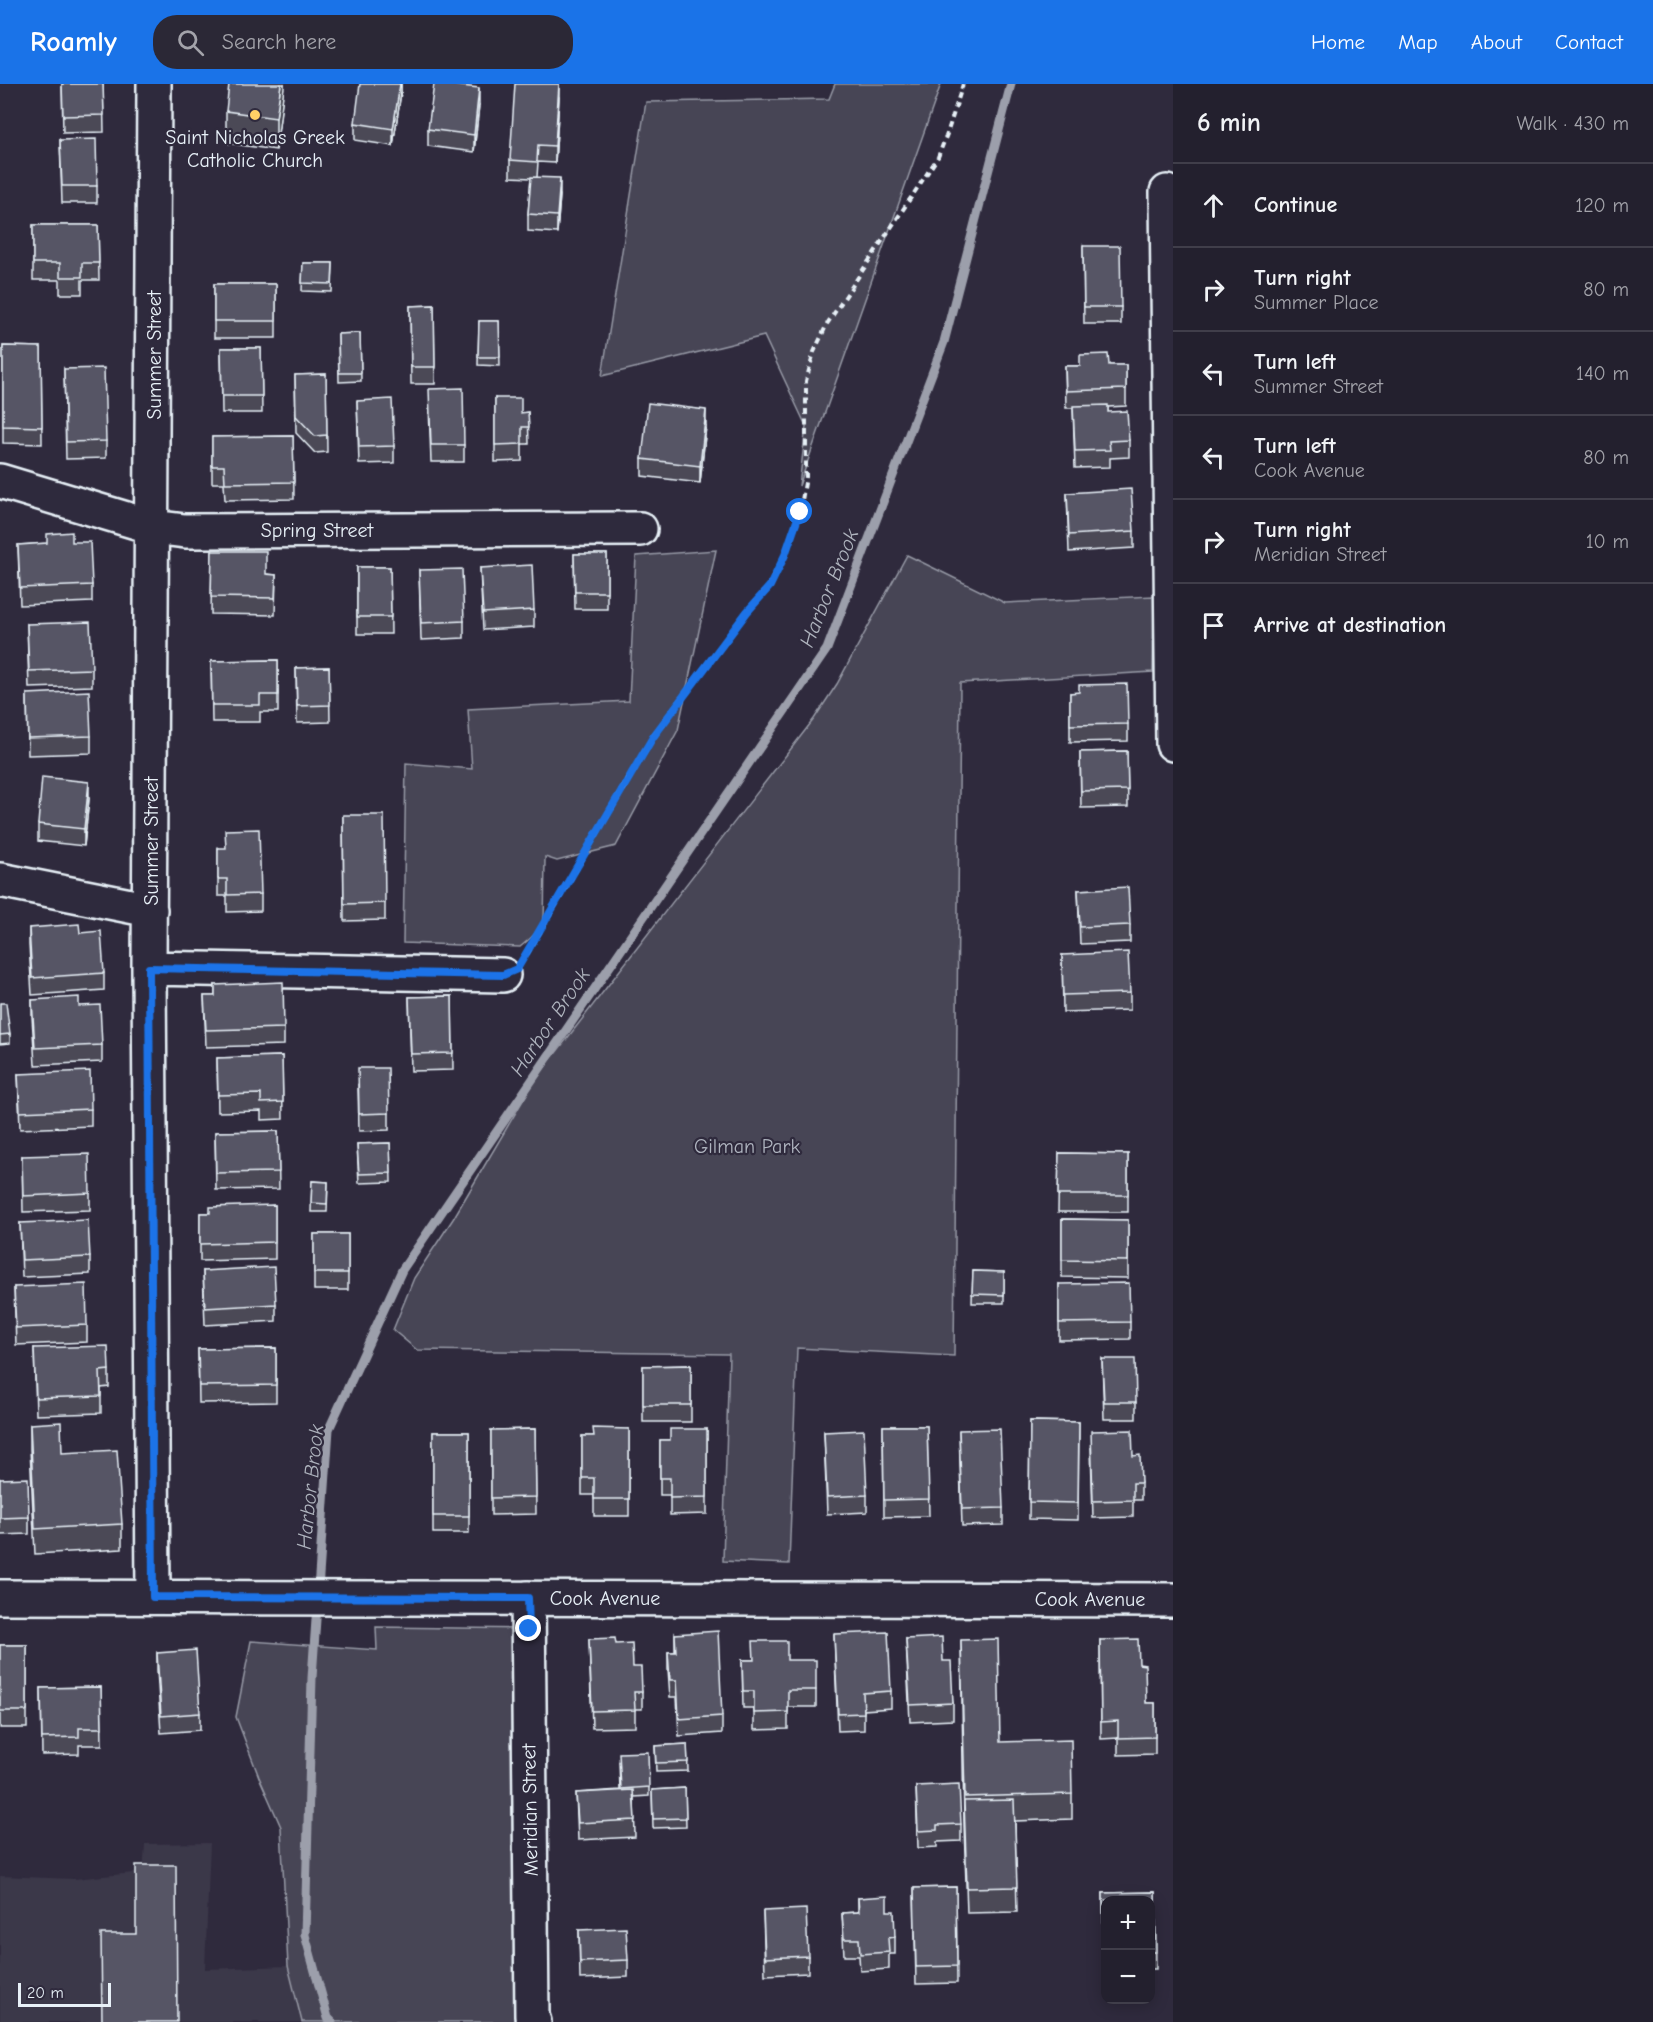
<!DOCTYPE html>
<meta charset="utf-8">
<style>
:root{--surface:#23202e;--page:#2b2836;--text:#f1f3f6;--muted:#a3a3aa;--line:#403e4a;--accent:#1a73e8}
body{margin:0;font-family:"Comic Neue",sans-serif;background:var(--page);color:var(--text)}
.controls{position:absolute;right:18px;bottom:18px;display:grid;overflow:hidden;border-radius:12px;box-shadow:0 3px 15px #0003}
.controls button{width:54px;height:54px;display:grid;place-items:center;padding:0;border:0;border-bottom:2px solid var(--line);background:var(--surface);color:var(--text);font:30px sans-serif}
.scale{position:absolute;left:18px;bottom:15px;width:93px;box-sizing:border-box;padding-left:6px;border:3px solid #e8f1f8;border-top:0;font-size:16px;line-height:21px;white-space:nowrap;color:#e8f1f8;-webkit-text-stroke:4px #2f2a3d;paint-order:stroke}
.stop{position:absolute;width:18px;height:18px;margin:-14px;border:4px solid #1a73e8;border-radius:50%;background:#fff}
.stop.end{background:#1a73e8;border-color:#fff;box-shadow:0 2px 6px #0008}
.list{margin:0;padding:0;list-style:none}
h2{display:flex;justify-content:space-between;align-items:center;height:78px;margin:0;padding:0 24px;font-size:26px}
h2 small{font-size:20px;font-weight:400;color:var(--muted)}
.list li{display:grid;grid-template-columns:39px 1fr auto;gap:18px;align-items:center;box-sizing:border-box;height:84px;padding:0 24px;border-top:2px solid var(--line)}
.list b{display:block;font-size:22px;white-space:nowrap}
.list p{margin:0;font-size:20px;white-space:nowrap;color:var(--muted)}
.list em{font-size:20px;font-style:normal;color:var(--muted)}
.icon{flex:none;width:33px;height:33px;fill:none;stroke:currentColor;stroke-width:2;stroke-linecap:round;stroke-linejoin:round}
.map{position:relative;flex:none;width:1173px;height:1938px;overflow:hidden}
header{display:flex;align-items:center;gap:36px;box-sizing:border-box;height:84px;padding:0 30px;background:var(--accent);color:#fff}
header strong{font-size:28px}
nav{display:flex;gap:33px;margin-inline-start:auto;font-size:21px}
.search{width:420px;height:54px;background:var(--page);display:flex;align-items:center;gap:15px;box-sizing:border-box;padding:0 21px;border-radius:24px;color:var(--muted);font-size:22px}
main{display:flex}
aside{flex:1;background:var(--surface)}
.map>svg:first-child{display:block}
.built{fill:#3b3749}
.green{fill:#464455;stroke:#979aa6;stroke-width:1.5}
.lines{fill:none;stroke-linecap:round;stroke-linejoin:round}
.stream{stroke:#9c9fab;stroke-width:9}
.minor-casing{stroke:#e8f1f8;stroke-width:38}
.major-casing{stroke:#e8f1f8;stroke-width:38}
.path{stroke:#e8f1f8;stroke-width:4;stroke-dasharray:6 4.5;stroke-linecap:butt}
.minor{stroke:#2f2a3d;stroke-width:33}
.major{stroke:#2f2a3d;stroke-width:33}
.wall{fill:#4b4957;stroke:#e8f1f8;stroke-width:1.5}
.shaded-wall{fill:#3d3c47;stroke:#e8f1f8;stroke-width:1.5}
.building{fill:#575565;stroke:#e8f1f8;stroke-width:1.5}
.route{stroke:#1a73e8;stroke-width:8}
.poi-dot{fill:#ffd166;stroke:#2f2a3d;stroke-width:2}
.labels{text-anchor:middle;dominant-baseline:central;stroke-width:4.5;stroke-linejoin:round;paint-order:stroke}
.poi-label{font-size:20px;fill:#e8f1f8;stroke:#2f2a3d}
.street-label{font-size:20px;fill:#e8f1f8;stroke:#2f2a3d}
.park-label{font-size:20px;fill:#afb4bf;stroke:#2f2a3d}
.water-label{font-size:21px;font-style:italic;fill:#afb4be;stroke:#2f2a3d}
</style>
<header>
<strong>Roamly</strong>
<div class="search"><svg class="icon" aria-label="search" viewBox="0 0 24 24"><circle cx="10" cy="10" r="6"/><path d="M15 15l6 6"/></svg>Search here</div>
<nav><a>Home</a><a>Map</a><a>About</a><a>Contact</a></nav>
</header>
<main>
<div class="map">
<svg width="1173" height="1938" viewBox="0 0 1173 1938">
<rect width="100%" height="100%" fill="#2f2a3d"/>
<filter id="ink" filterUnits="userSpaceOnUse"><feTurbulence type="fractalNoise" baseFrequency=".0167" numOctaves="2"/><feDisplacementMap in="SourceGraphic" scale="12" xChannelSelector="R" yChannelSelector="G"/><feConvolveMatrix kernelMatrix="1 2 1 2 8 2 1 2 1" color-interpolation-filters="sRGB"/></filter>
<g filter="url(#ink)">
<path class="built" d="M210,1759l-5,126 83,-3 14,56h-302v-146l74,3 69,-7 2,-28z"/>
<path class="green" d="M835,0h106l-142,402 7,-60 -42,-90 -162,40 44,-274 183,-3z
M716,466l-38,180 -62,116 -59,15 -12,-4 -1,70 -24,20 -117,-4 3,-180 66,6 -4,-60 161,-8 7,-145z
M907,471l98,48 149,-7 -1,76 -193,11 -6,673 -157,-8 -8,216 -66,-3 6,-207 -312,-4 -24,-20 21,-52 39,-59 82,-139 279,-361 23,-35z
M376,1543l153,2 21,393h-248l-14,-56 -7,-139 -22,-50 -23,-60 15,-76 126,9z"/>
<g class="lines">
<path class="stream" d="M332,1938l-4,-4 -23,-83 7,-257 17,-249 73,-159 425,-621 117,-307 67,-258"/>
<g class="minor-casing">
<path id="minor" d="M1167,108l6,552
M0,397l153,46 32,4 455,-2
M0,796l150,30
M149,884l354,7
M153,1513l-4,-629 5,-884
M528,1514l4,418 2,6"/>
</g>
<g class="major-casing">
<path id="major" d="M0,1513l1173,3"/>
</g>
<path class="path" d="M527,870l126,-217 94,-125 23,-26 15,-31 15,-43 6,-35v-96l8,-29 13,-28 111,-167 9,-23 16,-50"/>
<use href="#minor" class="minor"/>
<use href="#major" class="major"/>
</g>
<path class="wall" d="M62,0h41l1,48 -41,1z
M284,0l-8,66 -50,-7v-32z
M401,0v8l-8,54 -38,-6v-17z
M559,14l-4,65 -17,-1 -1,15 23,18 -3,38 -29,-2v-17l3,-36 -21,-1v-17z
M479,21l-5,47 -46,-6v-17z
M60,56l37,46v17h-35z
M33,141h65l1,55h-17v14h-22v-14h-27z
M1083,162l38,61v17h-37z
M303,179h30l-1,29 -30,-1z
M214,200h62v54h-62z
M434,221l1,79h-24l-1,-78z
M479,237h20l1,45 -22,-1z
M360,249l1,48 -22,1 -1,-48z
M3,262l38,1 1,97 -39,-1z
M221,264h40l1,65h-40z
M1126,281v41l-18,1v5l21,28v17l-19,1v9l-35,1 -2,-60h-7l-1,-42z
M64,285l42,72v17l-40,1z
M326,290l1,78 -12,1 -19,-20 -1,-58z
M495,314l26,15 7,-1 1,32h-7v17l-27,1z
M357,317l37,45v17l-35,1z
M429,322l35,39v17h-33z
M706,342l-6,57 -58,-7v-17z
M293,352l1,63 -69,1 -1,-17h-12v-46z
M1067,409l67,38v17l-65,4z
M72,458l20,43v17l-72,3 -2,-60z
M212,467l54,23 10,1 -1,40 -64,-1z
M574,470h33v55h-32z
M357,483h33l1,67h-34z
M480,484l54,42v17l-51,3z
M419,486l45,51v17l-43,2z
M27,540l65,45v17l-63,2z
M278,576v52h-18v10h-48l-1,-61z
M329,583l1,55 -33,1 -1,-55z
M1070,609l58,31v17l-58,1z
M27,610l64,42v17l-63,2z
M1127,667l1,56 -47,1 -1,-56z
M89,715l-5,47 -46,-5v-17z
M343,731l42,88v17l-41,1z
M218,764l43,46v17l-34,1v-16h-9z
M1078,806l52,35v17l-50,2z
M29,844l51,5 24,40v17l-72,5 -3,-50z
M1062,871l68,38v17l-67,2z
M215,901l69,43v17l-78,2 -2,-51h11z
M452,912l1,74 -42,1 -2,-74z
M32,916l47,6 23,39v17l-67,3 -3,-48z
M0,919l10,31v9l-10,1z
M282,972l1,63 -22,1v-9l-43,1 -1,-54z
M18,990l73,35v17l-71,3z
M358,1001l31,28v17l-30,1z
M278,1047l1,58 -63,1 -1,-58z
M390,1059l1,39 -32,1 -2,-39z
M1059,1069l69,1v58h-70z
M22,1072l68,37v17l-67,2z
M312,1097l16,1 -1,30h-16z
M275,1121v54l-75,2v-48h10z
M1062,1135l66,1v58l-66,-1z
M20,1139l70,34v17l-68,3z
M314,1150h34v56h-34z
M203,1187l73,33v17l-71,4z
M973,1187l31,1v31h-32z
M1059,1200l71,38v17l-71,1z
M14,1203l73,38v17l-71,3z
M34,1264l75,22v17l-8,1v25l-65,2z
M276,1264v54l-77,1 -1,-54z
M1102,1275l34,43v17h-32z
M691,1281v57h-48v-56z
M1030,1337l49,1 -1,98 -49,-1z
M30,1340l32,29 60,71v25l-87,5 -5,-105z
M883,1342h44l2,90 -45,1z
M535,1345l1,85 -45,1v-85z
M629,1345v87h-35v-21h-12v-59h11z
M707,1345v85l-37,1v-20h-10v-55h10z
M959,1346l44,78v17l-41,1z
M433,1348h36v101h-36z
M824,1348l43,63v17l-40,2z
M1091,1364l42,8 8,27v17h-8v17l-40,1z
M0,1395l29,38v17l-29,1z
M675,1550l47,82v17l-43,3 -2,-39h-7l-2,-28v-17h7z
M834,1550l57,57v17l-27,2v20l-26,1z
M589,1555l27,5 17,23 9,25v17h-7v18l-43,1z
M906,1555l37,22 10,42v17l-43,2z
M961,1556l39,102 72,52v25l-57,2 2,91 -50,1 -3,-87z
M1100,1556l39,24 7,39h9v51l-37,1v-17l-17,1z
M0,1561h27v83h-27z
M157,1569l43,60v17l-39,3 -4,-63z
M742,1576h45l29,30v17h-28v22l-34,1v-22h-11z
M101,1603l1,58h-23v9l-37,1 -1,-67z
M687,1660l1,27 -32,1 -1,-26z
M619,1678l30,25v9l-15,1 1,40 -57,3 -2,-47 44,-3z
M916,1702l45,38v17l-24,1v5l-19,1z
M685,1704l1,39 -33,1 -1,-38z
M956,1803l1,96 -41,1 -2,-96z
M1155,1808l1,77h-6v-69h-44v70h-2l-1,-77z
M858,1814l29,13 8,26v17h-6v15l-29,2 -1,-15h-15l-2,-43 16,-1z
M763,1827l45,45v17l-43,2z
M579,1846l49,30v17l-48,2z"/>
<path class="shaded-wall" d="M281,0h3v3l-8,63v-32z
M400,0h1v8l-8,54v-17z
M559,0v14l-4,65v-17z
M479,4v17l-5,47v-17z
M560,94v17l-3,38v-17z
M706,326v16l-6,57v-17z
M89,698v17l-5,47v-17z"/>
<path class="building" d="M62,0h41l1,31 -41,1z
M229,0h52l-5,34 -50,-7z
M360,0h40l-7,45 -38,-6z
M434,0h10l35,4 -5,47 -46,-6z
M515,0h44l-4,62 -17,-1 -1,17 -27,-2z
M96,55l1,47h-35l-2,-46z
M531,93l29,1 -3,38 -29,-2z
M33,141h65l1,38h-17v14h-22v-14h-27z
M1083,162h37l1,61h-37z
M303,179h30l-1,21 -30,-1z
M214,200h62v37h-62z
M434,221l1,62h-24l-1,-61z
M479,237h20l1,36h-22z
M360,249l1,40h-22l-1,-39z
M3,262l38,1 1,80 -39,-1z
M221,264h40l1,48h-40z
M1108,270l1,11h17v24l-60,2 -1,-25h15v-11z
M104,284l2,73 -40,1 -2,-73z
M326,290l1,61 -12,1 -19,-20 -1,-41z
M463,304l1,57h-33l-2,-56z
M495,314h26v15l7,-1 1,15h-7v17l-27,1z
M392,315l2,47 -35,1 -2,-46z
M648,319l58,7 -6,56 -58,-7z
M1108,321v7l19,-1 2,29 -20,1 1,9 -35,1 -2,-45z
M293,352l1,46 -69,1 -1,-17h-12v-29z
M1131,405l3,42 -65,4 -2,-42z
M72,448v10h18l2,43 -72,3 -2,-43 29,-2v-9z
M212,467h54v23l10,1 -1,23 -64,-1z
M574,470h33v38h-32z
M532,481l2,45 -51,3 -3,-45z
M357,483h33l1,50h-34z
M462,485l2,52 -43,2 -2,-53z
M90,538l2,47 -63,2 -2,-47z
M278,576v35h-18v10h-48l-1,-44z
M329,583l1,38 -33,1 -1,-38z
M1127,600l1,40 -58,1v-32l9,-1v-7z
M89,607l2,45 -63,2 -1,-44z
M1127,667l1,39 -47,1 -1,-39z
M42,693l47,5 -5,47 -46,-5z
M343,731h41l1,88 -41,1z
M259,745l2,65 -34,1v-16h-9v-31h8l-1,-18z
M1128,803l2,38 -50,2 -2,-37z
M79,840l1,9 21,-2 3,42 -72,5 -3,-50z
M1128,868l2,41 -67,2 -1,-40z
M283,898l1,46 -78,2 -2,-34h11v-11z
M452,912l1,57 -42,1 -2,-57z
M79,913v9l21,-1 2,40 -67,3 -3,-48z
M0,919h6l4,31 -10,1z
M282,972l1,46 -22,1v-9l-43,1 -1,-37z
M358,984h30l1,45 -30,1z
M90,987l1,38 -71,3 -2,-38z
M278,1047l1,41 -63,1 -1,-41z
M390,1059l1,30 -32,1 -2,-30z
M1059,1069l69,1v41h-70z
M89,1070l1,39 -67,3 -1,-40z
M312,1097l16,1 -1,22 -16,-1z
M275,1121v37l-75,2v-31h10v-6z
M1062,1135l66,1v41l-66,-1z
M88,1136l2,37 -68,3 -2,-37z
M314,1150h34v39h-34z
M274,1183l2,37 -71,4 -2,-37z
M973,1187l31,1v23l-32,-1z
M1129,1199l1,39 -71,1v-39z
M86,1200l1,41 -71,3 -2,-41z
M108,1262l1,24 -9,1 1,25 -65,2 -2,-50z
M276,1264v37l-77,1 -1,-37z
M1102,1275h33l1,43h-32z
M691,1281v40h-48v-39z
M1030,1337l49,1 -1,81 -49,-1z
M61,1338l1,31 55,-3 5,74 -87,5 -5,-105z
M883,1342h44l2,73 -45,1z
M593,1344l36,1v70h-35v-21h-12v-42h12z
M535,1345l1,68 -45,1v-68z
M670,1345h37v68l-37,1v-20h-10v-38h10z
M1000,1345l3,79 -41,1 -3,-79z
M864,1346l3,65 -40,2 -3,-65z
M1132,1346l1,26 7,-1 1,28h-8v17l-40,1 -2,-70z
M433,1348h36v84h-36z
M28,1394l1,39 -29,1v-39z
M718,1547l4,85 -43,3 -2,-39h-7l-2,-28h8l-1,-18z
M888,1548l3,59 -28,2 1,20 -26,1 -4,-80z
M942,1553l1,24h8l2,42 -43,2 -4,-66z
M615,1554l1,6 16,-1 1,24h8l1,25h-8l1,18 -43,1 -3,-72z
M998,1555l2,103 71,-2 1,54 -107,3 -4,-157z
M1138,1555l1,25 6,1 1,38h9v34l-37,1v-17l-17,1 -1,-82z
M753,1557h34v19h29v30h-28v22l-34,1v-22h-11l-1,-31h12z
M0,1561h27v66h-27z
M196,1566l4,63 -39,3 -4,-63z
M101,1603l1,41h-23v9l-37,1 -1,-50z
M687,1660l1,18 -32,1 -1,-17z
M648,1668l1,35 -28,2 -2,-36z
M959,1700l2,40 -24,1v5l-19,1 -2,-45z
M685,1704l1,30 -33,1 -1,-29z
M633,1706l2,30 -57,3 -2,-30z
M1014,1716l3,87 -50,1 -3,-87z
M136,1781h40l1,157h-75l-1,-88h35z
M956,1803l1,79 -41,1 -2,-79z
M1155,1808l1,60h-6v-52h-44v53h-2l-1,-60z
M887,1812v15h7l1,26 -7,1 1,14 -29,2 -1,-15h-15l-2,-26 17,-1 -1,-14z
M806,1825l2,47 -43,2 -2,-47z
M626,1844l2,32 -48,2 -1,-32z"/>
</g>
<g class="lines" filter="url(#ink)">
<path class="route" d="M529,1545l-1,-31 -375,-1 -4,-629 354,7 14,-6 136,-232 94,-125 23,-26 15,-31 15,-43"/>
</g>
<circle class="poi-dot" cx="255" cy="31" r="6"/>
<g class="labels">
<g class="poi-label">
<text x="255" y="53">Saint Nicholas Greek<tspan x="255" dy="23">Catholic Church</tspan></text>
</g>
<g class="street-label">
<text transform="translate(154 271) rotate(-90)">Summer Street</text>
<text x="317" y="446">Spring Street</text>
<text transform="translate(151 757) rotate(-90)">Summer Street</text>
<text x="605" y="1514">Cook Avenue</text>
<text x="1090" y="1515">Cook Avenue</text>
<text transform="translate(530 1726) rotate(-91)">Meridian Street</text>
</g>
<g class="park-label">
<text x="747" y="1062">Gilman Park</text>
</g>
<g class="water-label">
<text transform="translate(829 504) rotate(-68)">Harbor Brook</text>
<text transform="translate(550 938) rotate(-56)">Harbor Brook</text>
<text transform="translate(310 1403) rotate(-84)">Harbor Brook</text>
</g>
</g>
</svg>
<div class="controls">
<button>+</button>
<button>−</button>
</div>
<div class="scale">20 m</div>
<div class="stop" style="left:800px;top:428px"></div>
<div class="stop end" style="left:529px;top:1545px"></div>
</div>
<aside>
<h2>6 min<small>Walk · 430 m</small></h2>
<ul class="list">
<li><svg class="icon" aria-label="ahead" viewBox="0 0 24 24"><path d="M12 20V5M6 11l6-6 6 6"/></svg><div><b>Continue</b></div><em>120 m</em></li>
<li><svg class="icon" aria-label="right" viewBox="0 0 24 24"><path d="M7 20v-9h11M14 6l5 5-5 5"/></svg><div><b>Turn right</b><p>Summer Place</p></div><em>80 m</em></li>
<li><svg class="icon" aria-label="left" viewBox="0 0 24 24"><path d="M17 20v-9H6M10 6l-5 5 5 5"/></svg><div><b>Turn left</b><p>Summer Street</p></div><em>140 m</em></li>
<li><svg class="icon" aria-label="left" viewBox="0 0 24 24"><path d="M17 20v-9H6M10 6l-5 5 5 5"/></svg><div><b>Turn left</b><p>Cook Avenue</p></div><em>80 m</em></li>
<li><svg class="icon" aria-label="right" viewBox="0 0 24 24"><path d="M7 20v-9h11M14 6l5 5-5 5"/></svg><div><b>Turn right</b><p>Meridian Street</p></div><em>10 m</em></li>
<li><svg class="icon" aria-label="arrive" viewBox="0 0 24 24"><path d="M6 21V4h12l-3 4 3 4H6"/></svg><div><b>Arrive at destination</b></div></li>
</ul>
</aside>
</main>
